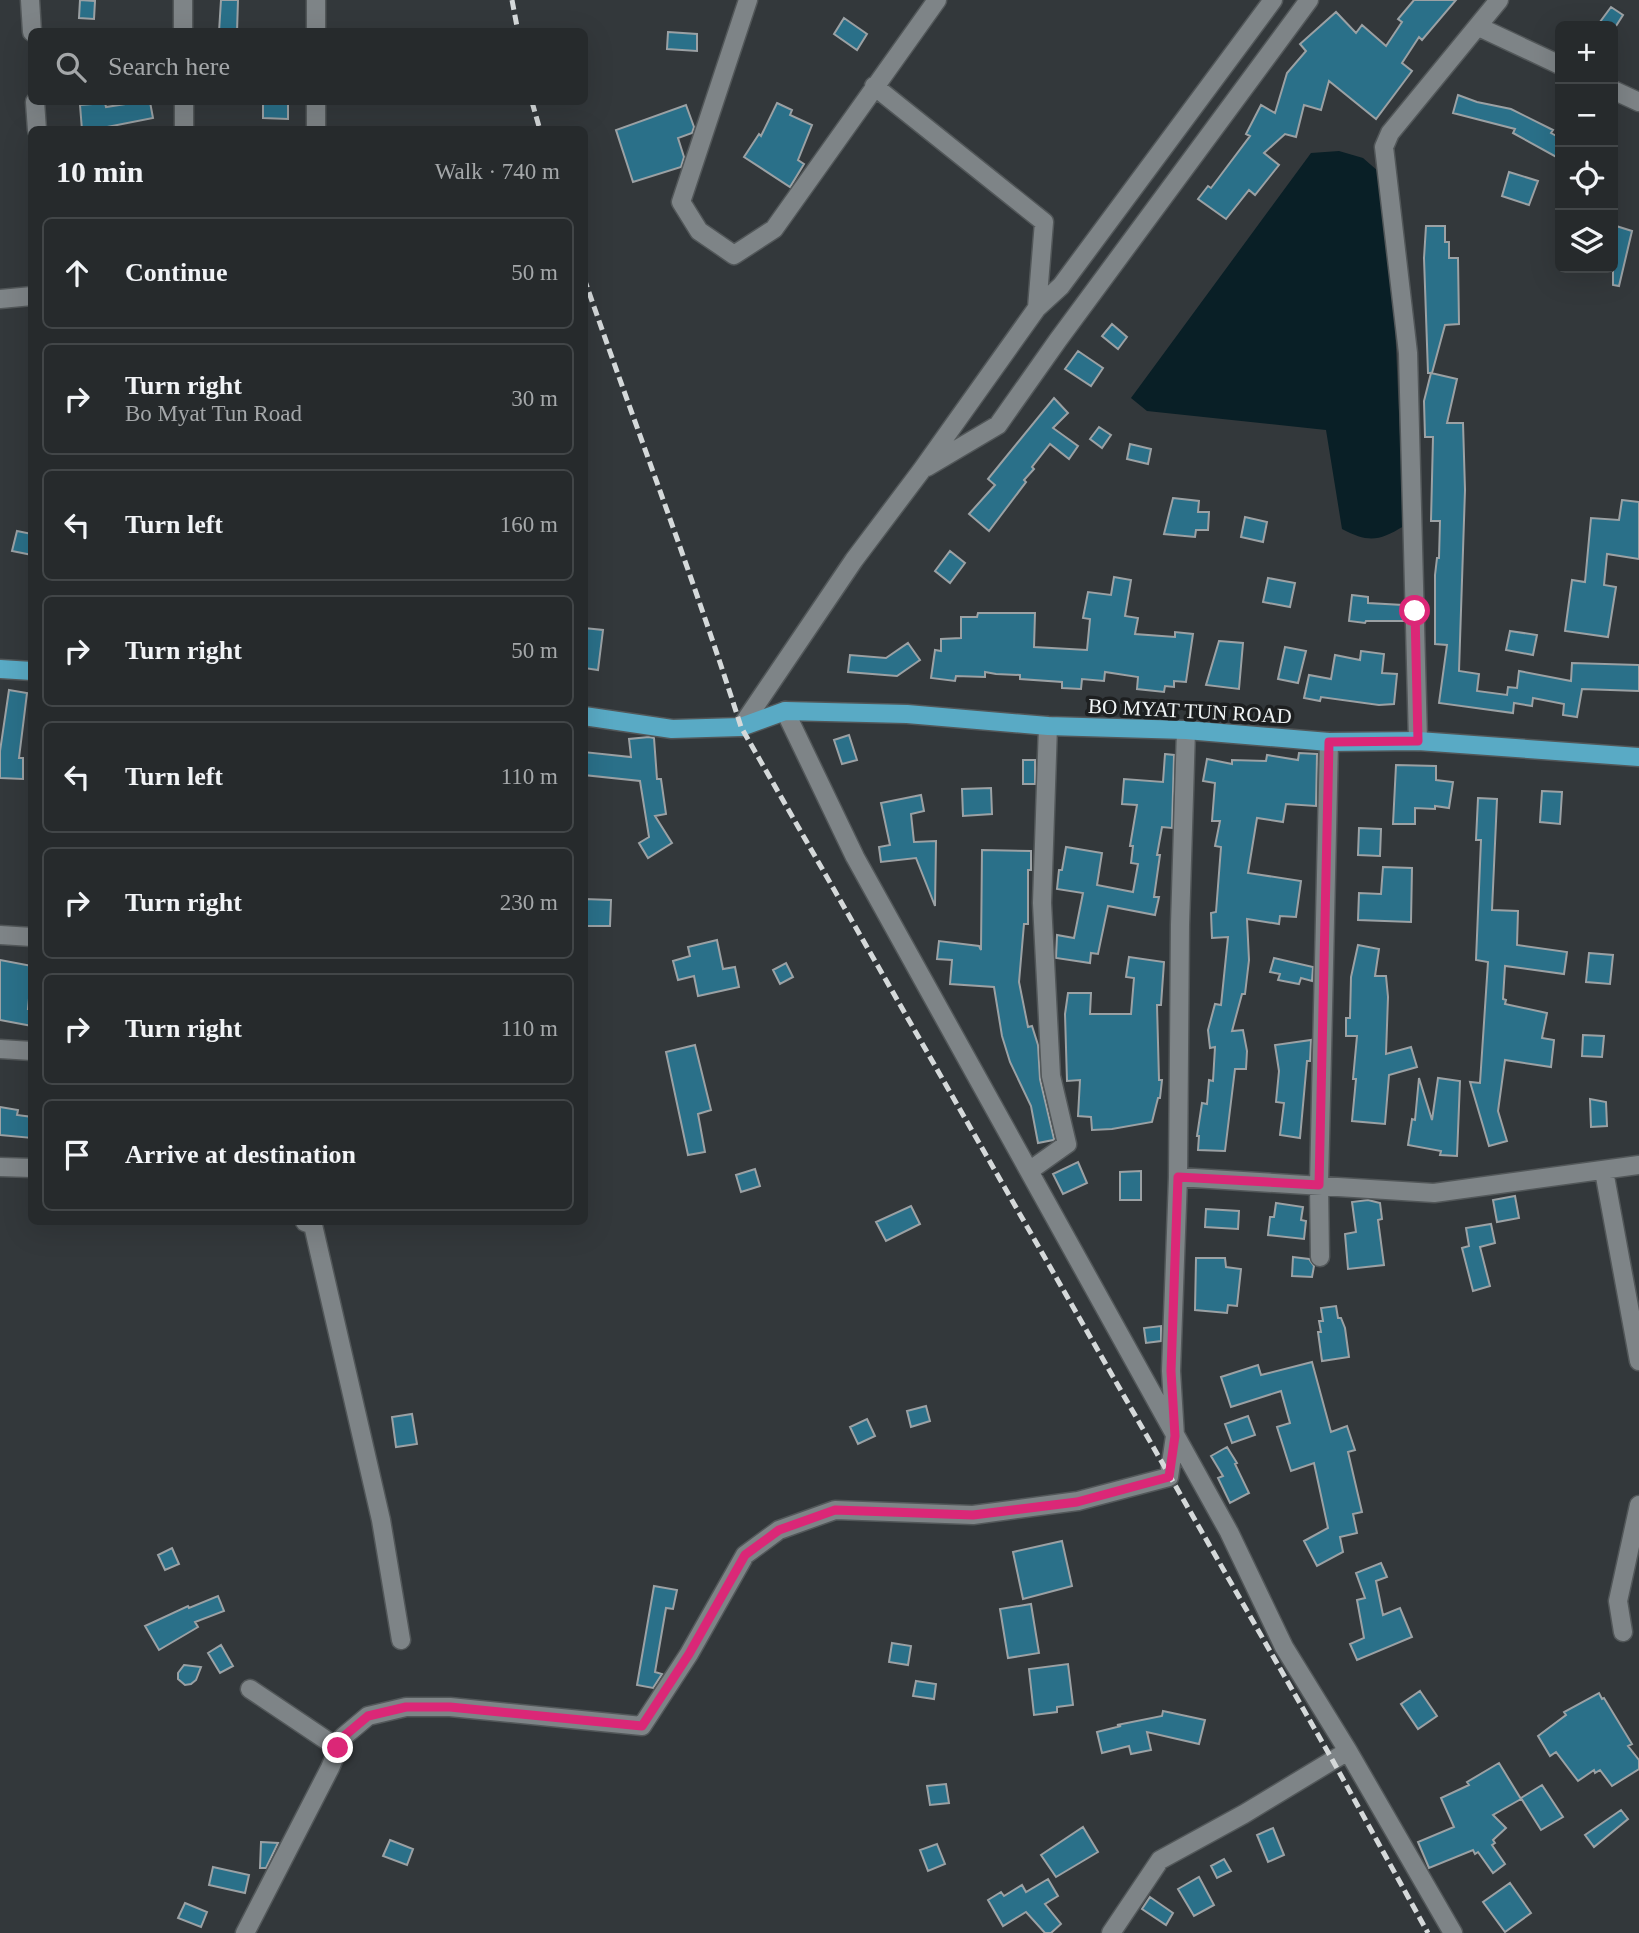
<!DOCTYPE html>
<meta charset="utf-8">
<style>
:root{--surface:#262a2c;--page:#2e3234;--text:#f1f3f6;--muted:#a4a7a9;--line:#424648}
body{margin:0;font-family:Georgia,serif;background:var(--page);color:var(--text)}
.controls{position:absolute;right:21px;top:21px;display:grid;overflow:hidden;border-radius:10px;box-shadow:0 7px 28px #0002}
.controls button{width:63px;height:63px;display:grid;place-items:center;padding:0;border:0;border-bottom:2px solid var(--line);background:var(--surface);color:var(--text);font:35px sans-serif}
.stop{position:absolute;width:21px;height:21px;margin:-16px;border:5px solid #db2777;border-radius:50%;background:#fff}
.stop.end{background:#db2777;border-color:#fff;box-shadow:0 2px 7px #0008}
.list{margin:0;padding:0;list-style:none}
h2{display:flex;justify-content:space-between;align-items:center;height:91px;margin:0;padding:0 28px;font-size:30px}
h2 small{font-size:23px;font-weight:400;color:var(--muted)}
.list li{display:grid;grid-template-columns:46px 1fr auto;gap:21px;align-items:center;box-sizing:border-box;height:112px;margin:0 14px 14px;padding:0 14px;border:2px solid var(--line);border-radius:10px}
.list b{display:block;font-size:26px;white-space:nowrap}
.list p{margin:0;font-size:23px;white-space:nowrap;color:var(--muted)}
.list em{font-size:23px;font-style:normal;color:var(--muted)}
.icon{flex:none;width:38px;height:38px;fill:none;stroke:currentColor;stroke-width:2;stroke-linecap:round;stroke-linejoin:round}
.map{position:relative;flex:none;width:1639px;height:1933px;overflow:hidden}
.search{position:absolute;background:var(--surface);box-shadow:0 7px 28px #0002;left:28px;top:28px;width:560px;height:77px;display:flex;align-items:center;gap:18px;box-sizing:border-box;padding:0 24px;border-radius:10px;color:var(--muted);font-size:26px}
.panel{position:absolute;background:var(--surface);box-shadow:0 7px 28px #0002;left:28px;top:126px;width:560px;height:1099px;border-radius:10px}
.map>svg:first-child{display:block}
.water{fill:#091f26}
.building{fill:#2a7089;stroke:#9ba1a4;stroke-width:2}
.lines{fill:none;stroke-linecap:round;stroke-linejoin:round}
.minor-casing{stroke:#525759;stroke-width:21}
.major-casing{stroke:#525759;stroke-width:21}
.minor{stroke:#7e8487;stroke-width:18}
.major{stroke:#59aac5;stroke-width:18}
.rail{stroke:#d5d9da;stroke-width:5;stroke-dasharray:10 5;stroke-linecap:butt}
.route{stroke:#db2777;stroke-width:9}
.labels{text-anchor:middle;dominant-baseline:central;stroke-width:7;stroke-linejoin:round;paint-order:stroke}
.street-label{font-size:21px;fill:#f1f5f6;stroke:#1d1f20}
</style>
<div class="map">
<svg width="1639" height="1933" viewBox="0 0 1639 1933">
<rect width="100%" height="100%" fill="#33383b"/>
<path class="water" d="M1339,151l24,7 23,20 4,36 14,312c-25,15 -35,17 -62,3l-16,-99 -179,-19 -16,-13 180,-245z"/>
<path class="building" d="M80,0l15,1 -1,18 -15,-1z
M221,0h17l-1,32h-18z
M1414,0h42l-34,40 -3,-3 -17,26 10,8 -36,48 -47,-38 -8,29 -17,-5 -8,32 -11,-3 -21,19 15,12 -24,30 -6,-5 -23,29 -28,-20 10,-13 3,2 39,-52 -4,-2 15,-29 14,8 12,-40 19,-22 -6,-7 36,-32 20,21 6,-8 24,21 16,-24 -4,-3z
M1611,7l12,8 -7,11h-19z
M844,18l23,16 -10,16 -23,-16z
M668,32l29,2v17l-30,-2z
M1458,95l19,7 34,7 42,21 -2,3 9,5v21l-47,-26 2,-4 -62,-16z
M138,102h12l3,16 -46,9 1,3h-26l-2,-25 25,-2 1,4z
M263,102h25v17l-25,-1z
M777,103l15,7 -2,5 22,10 -14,35 6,4 -14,23 -46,-30 15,-23 2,2z
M686,105l8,22 -2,6 -14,5 6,19 -3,10 -48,15 -17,-52z
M1509,172l29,9 -9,24 -27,-9z
M1613,225l19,6 -13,55 -6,-1z
M1426,226h19v16h4v16h9l1,66 -14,1 -13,48h-4l-4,-115z
M1112,324l15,13 -9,12 -16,-13z
M1078,351l25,17 -12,18 -26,-17z
M1431,373l26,6 -10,44h16l2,67 -6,181 20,3 -2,17 30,4 1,-8 9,1 2,-17 52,10 1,-18 67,2v26l-57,-2 -5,28 -14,-2 1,-11 -31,-6 -1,8 -18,-3 -1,10 -74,-10 8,-58 -12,-1v-69l2,-17h2l1,-37h-9l2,-84h-8l-1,-36z
M1054,398l14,15 -15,15 25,18 -9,13 -19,-15 -18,23 2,2 -10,11 2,2 -37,49 -20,-17 26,-29 -7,-6z
M1099,427l12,8 -9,13 -12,-9z
M1130,444l21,5 -3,15 -21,-5z
M1173,498l26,3 -1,11h11l-1,18h-12l-1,7 -31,-3z
M1622,500l17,2v57l-32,-5 -3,31 12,2 -8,50 -43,-6 7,-51 13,2 6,-64 28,2z
M1245,517l22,5 -4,20 -22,-5z
M17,531l15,3v21l-20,-4z
M950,551l15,12 -15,20 -15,-12z
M1114,577l17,3 -6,36 13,2 -3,16 40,3v-5l18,2 -7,48 -12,-1v6l-9,-1 -1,6 -27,-3 1,-12 -33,-5 -1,9 -22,-2 -1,10 -19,-1v-6l-42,-3v-4l-24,-1 -11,-2v5l-29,-1 -1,5 -24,-3 4,-28 6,1v-12l20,-1v-21h16l1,-4h57l-1,34 53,3 3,-31 -7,-1 5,-26 23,3z
M1268,578l27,5 -5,24 -27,-5z
M1352,595l16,2v6l35,2v16h-37l-1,2 -16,-2z
M584,628l19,2 -5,40 -14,-2z
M1510,631l27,4 -4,20 -27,-5z
M1219,641l24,2 -4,46 -33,-4z
M908,643l12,17 -23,16 -49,-4 2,-17 36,3z
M1285,647l21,4 -8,32 -20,-4z
M1361,651l23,3 -2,19 15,1 -3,30 -15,1 -58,-8 -1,4 -16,-3 5,-23 22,4 4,-24 25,5z
M9,690l18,3 -8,65h4v21l-23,-1v-27z
M849,735l8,25 -15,4 -8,-24z
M649,737l5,1 3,41h4l5,35 -11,2 17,27 -24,15 -9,-15 10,-6 -9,-56 -56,-6v-23l47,5 -2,-18z
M1299,753l18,1 -1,52 -30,-2 -3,18 -26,-4 -9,55 53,8 -5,36 -16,-1 -1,8 -32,-5 2,41 -4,34h-3l-10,37 11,-1 4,21 -1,18h-11l-10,82 -27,-1 1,-14h-2l5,-33 5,1 2,-24 4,1 2,-34 -5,1 -2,-18 7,-26 6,1 7,-68 -16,1 -1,-25 5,-1 5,-65 -6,-1 5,-25h-8l3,-38 -12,-2 4,-22 25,5v-4l34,1 1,-6 31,5z
M1165,754l9,1 -2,73 -10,-1 -5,28h3l-6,42h5l-4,18 -47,-9 -10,48 -7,-1 -1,10 -34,-5 1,-23 17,3 9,-45 -26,-4 2,-19h3l4,-23 36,6 -5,32 36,7 5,-28 -7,-1 2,-17h-3l7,-41 -15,-1 2,-25 39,3z
M1023,760h12v24h-12z
M1396,765l40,1v14l17,2 -4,26 -14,-2v3l-20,-1v16h-22z
M991,788l1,26 -29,2 -1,-27z
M1542,791l20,1 -2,32 -20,-2z
M921,795l3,16 -13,3 3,28 22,-1 -1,65 -19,-48 -35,4 -2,-15 11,-2 -9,-42z
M1478,798l19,1 -5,111 26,1 -1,34 50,7 -3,22 -59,-8 -2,33 3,1 -1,4 42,9 -5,25 12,2 -3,27 -46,-7 -7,51 9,30 -18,5 -19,-64 10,1 8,-121 -12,-2 5,-120h-5z
M1359,828l22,1 -1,27 -22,-1z
M982,850l49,1v19h-3v54h-4l-5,58 9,45 4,-1 6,19 2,34 14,60 -1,1 -15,3 -7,-37 -21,-44 -8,-26 -8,-49 -44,-3 2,-24 -15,-1 2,-18 40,5 2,4z
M1383,867l29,1 -1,54 -53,-2 1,-27 22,1z
M584,899l27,1 -1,26h-26z
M717,940l6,29 12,-2 4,20 -41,9 -4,-20 -16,4 -5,-19 17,-5 -2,-9z
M1358,945l21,4 -4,27h11l2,21 -2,57 25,-7 6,20 -28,8 -4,49 -33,-3 4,-42h-3l4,-43h-11v-18h4l1,-41z
M1589,953l24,2 -3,29 -24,-2z
M1129,957l35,5 -3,43h-4l2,75h3l-2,18h-2l-6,24 -40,7 -20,1 -1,-13 -13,-1 2,-36 -13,1 -2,-67 3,-21h23l-1,21h41l3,-36 -8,-1z
M1274,958l39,9 -1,14 -11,-3 -2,6 -21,-4 2,-6 -10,-2z
M0,960l32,6 -4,43h4v17l-32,-6z
M786,963l7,14 -13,7 -7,-14z
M1583,1035l21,1 -2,21 -20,-1z
M1311,1040l-1,21h-3l-7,77 -20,-3 4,-32 -8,-1 3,-31 -4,-26z
M695,1045l16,65 -13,4 7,38 -17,3 -22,-103z
M1419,1078l13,42 6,-42 22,3 -3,75 -17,-1 1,-4 -33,-6 4,-26 3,1z
M1590,1099l16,3 1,24 -16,1z
M0,1107l18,3 -1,5 15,2v21l-32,-3z
M1078,1162l9,21 -24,11 -10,-20z
M755,1169l5,17 -19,6 -5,-17z
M1141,1171v29h-21v-28z
M1515,1196l4,22 -22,4 -4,-22z
M1368,1200l12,3 2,16 -4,1 6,45 -36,4 -3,-35 11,-2 -4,-30z
M1276,1203l27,4 -2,13 5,1 -2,18 -36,-4 2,-18h4z
M911,1206l9,18 -34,17 -10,-19z
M1206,1209l33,2 -1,18 -33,-2z
M1491,1224l4,19 -15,4 10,39 -17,5 -11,-43 7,-2 -3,-18z
M1293,1257l16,2 5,7 -2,11 -20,-1z
M1196,1258h29l1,9 15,2 -4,37 -9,-1 -1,8 -32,-3z
M1336,1306l2,12h3l4,10 4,29 -27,4 -4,-29h3l-2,-11h4l-2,-13z
M1161,1326v15l-15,2 -2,-15z
M1312,1362l19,70 16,-6 8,24 -7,2 14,60 -9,2 4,19 -17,4 3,15 -26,14 -13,-25 24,-13 -14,-65 -23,8 -14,-44 13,-4 -9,-32 -50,16 -10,-30 37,-12 3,10z
M926,1406l4,15 -19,6 -4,-16z
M412,1414l5,30 -21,3 -4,-30z
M1248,1416l7,19 -23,8 -7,-19z
M867,1419l8,17 -17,8 -8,-17z
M1227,1447l10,16 -2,1 14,29 -19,10 -12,-25 5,-2 -12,-20z
M1062,1541l10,45 -49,13 -10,-47z
M172,1548l7,16 -14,6 -7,-15z
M1381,1563l6,14 -11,4 7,34 17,-7 12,29 -55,23 -7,-16 14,-6 -7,-38 8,-2 -9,-25z
M654,1586l23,4 -4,19 -7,-1 -11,64 7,2 -9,14 -16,-3z
M218,1596l6,15 -29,11 3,5 -39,23 -14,-24 43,-20 1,2z
M1031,1604l8,49 -31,5 -8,-49z
M892,1643l19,3 -3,19 -19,-3z
M221,1645l12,21 -13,7 -12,-20z
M1068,1664l5,41 -16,2v5l-23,3 -5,-46z
M184,1665l17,2 -5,13 -5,4 -6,1 -7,-6v-6z
M916,1681l20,3 -2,15 -21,-3z
M1420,1691l17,25 -19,13 -17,-25z
M1599,1693l3,6 2,-1 28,46 -4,2 11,14v9l-27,17 -12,-16 -5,3 -1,-3 -16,11 -22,-29 -6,4 -12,-20 28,-21 -2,-3z
M1163,1711l42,9 -6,24 -52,-12 4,18 -20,4 -2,-8 -27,7 -5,-21 24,-6 -4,-1 45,-9z
M1499,1763l22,36 -28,16 13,13 -13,12 2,3 -3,2 13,19 -12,9 -15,-21 -3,2 -2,-4 -44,18 -11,-26 36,-15 -13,-29 28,-13 -2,-3z
M946,1784l3,19 -19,2 -3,-19z
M1542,1785l21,32 -22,13 -20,-32z
M1621,1810l7,9 -34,28 -9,-12z
M1083,1827l15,25 -42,25 -15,-22z
M1273,1828l11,27 -16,7 -11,-27z
M390,1840l23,9 -6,16 -24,-9z
M261,1842l17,1 -12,25h-6z
M937,1844l8,20 -17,7 -8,-21z
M1224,1859l7,12 -14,7 -6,-12z
M213,1867l36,8 -4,18 -36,-8z
M1199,1877l15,28 -20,11 -16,-27z
M1048,1879l10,17 -13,8 16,20 -10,9h-6l-19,-21 -23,14 -15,-26 13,-8 3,4 18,-11 4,7z
M1510,1883l21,30 -26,19 -22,-30z
M1150,1897l23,16 -7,12 -24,-16z
M185,1903l22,9 -6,15 -23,-9z"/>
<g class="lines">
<g class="minor-casing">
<path id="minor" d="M30,0l2,32
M183,0v32
M748,0l-67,202 18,29 35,24 40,-26 163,-229
M1479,27l81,38
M316,32v-32
M874,86l170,136 -7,86
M1613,90l26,12
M35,102l2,28
M184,102v28
M316,130v-28
M0,299l32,-3
M927,467l71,-42 60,-85 251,-340
M785,711l70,146 374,675 55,115 64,104 105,182
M741,727l113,-167 67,-89 116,-163 24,-22 212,-286
M1418,741l-10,-388 -24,-206 6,-14 109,-133
M0,935l32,2
M0,1049l32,2
M0,1167l32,1
M1029,1171l38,-27 -16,-68 -9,-173 6,-177
M1604,1171l35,190
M1178,1177l256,16 205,-28
M305,1222l8,3 68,295 20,120
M1320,1257l-1,-72 10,-443
M1623,1632l-5,-31 21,-96
M250,1689l88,59
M245,1933l85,-165 13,-31 25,-21 38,-9h44l192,19 47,-72 56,-99 34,-25 56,-20 138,5 105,-14 91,-24 6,-41 -4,-65 7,-194 2,-252 6,-195
M1111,1933l49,-73 84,-46 104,-63"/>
</g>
<g class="major-casing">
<path id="major" d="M0,669l32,2
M584,716l88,13 69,-2 44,-16 122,3 141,12 138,4 143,12 89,-1 221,16"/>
</g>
<use href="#minor" class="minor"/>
<use href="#major" class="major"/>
<path class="rail" d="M512,0l6,32
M532,102l8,28
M584,278c52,150 109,298 157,449l592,1034 95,172"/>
</g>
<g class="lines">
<path class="route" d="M338,1748l5,-11 25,-21 38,-9h44l192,19 47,-72 56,-99 34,-25 56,-20 138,5 104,-13 92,-25 6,-41 -4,-65 7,-194 141,8 10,-443 89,-1 -3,-130"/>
</g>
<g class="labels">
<g class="street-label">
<text transform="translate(1190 711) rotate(3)">BO MYAT TUN ROAD</text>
</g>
</g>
</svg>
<div class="controls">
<button>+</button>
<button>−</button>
<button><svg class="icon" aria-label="locate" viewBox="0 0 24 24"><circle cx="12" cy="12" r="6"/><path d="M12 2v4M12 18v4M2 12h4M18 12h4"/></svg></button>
<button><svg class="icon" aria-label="layers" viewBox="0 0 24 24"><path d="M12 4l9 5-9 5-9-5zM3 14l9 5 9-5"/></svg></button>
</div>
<div class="stop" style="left:1415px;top:611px"></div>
<div class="stop end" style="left:338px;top:1748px"></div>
<div class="search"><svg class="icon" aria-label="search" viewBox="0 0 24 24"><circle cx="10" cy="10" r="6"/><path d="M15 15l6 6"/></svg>Search here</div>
<section class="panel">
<h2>10 min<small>Walk · 740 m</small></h2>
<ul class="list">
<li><svg class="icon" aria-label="ahead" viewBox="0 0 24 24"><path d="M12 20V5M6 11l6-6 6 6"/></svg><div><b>Continue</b></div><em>50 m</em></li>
<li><svg class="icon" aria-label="right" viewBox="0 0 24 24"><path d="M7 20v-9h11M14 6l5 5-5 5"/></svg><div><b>Turn right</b><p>Bo Myat Tun Road</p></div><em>30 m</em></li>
<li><svg class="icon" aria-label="left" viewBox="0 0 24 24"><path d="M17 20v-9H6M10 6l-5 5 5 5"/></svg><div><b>Turn left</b></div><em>160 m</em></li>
<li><svg class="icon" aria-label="right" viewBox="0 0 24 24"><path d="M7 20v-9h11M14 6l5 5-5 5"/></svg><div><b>Turn right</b></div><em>50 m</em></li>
<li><svg class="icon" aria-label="left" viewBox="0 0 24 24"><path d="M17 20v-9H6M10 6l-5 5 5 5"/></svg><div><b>Turn left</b></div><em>110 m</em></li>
<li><svg class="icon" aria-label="right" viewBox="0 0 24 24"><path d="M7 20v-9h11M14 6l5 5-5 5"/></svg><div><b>Turn right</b></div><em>230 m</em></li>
<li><svg class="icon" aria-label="right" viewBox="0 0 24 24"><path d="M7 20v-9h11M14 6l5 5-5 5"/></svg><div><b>Turn right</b></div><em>110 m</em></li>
<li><svg class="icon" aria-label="arrive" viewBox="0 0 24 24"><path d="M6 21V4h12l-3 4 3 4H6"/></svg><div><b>Arrive at destination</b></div></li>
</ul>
</section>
</div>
